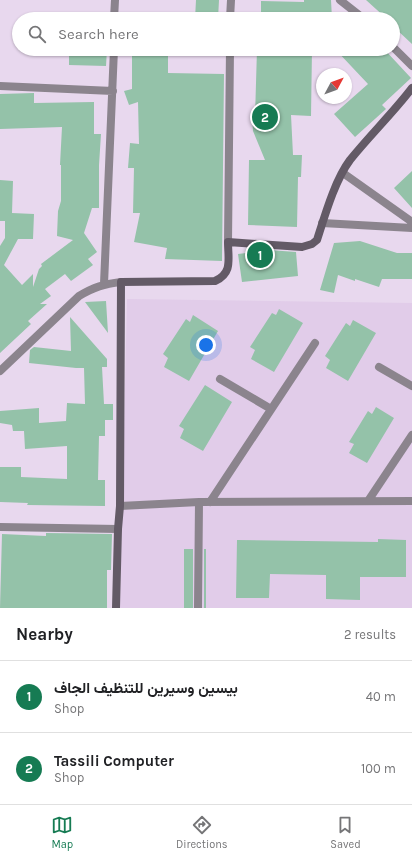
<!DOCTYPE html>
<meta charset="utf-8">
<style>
:root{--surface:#fff;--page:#f2f2f2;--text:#202124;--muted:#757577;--line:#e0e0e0;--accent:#167b53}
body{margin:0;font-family:Karla,Vazirmatn,sans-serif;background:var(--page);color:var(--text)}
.compass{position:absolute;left:316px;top:68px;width:36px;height:36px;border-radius:50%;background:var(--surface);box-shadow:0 1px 3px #0004;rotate:49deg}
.you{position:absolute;left:206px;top:345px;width:14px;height:14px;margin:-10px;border:3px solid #fff;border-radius:50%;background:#1a73e8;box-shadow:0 0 0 6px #1a73e833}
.badge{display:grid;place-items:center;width:26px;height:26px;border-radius:50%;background:var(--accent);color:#fff;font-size:13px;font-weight:700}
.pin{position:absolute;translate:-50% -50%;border:2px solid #fff;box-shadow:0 1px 4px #0006}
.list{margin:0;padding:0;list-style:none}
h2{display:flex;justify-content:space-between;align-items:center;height:52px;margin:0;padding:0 16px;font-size:17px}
h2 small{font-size:13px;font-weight:400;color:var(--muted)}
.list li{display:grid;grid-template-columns:26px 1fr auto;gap:12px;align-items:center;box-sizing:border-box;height:72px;padding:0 16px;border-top:1px solid var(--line)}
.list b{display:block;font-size:15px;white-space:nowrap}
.list p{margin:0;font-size:13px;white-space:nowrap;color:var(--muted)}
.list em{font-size:13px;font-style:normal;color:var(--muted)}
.icon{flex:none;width:22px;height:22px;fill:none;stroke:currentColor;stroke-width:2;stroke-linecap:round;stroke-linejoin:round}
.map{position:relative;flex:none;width:412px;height:608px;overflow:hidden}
.search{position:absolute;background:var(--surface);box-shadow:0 1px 3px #0004;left:12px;right:12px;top:12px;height:44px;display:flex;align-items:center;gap:10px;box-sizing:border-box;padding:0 14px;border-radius:22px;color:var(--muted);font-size:15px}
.sheet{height:196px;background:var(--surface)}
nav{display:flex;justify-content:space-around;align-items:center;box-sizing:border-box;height:56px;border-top:1px solid var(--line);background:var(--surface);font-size:11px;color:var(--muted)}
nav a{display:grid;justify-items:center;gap:2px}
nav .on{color:var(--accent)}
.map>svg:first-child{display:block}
.built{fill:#e1cce9}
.building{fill:#94c2a9}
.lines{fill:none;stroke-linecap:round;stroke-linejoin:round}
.lane{stroke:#8b848d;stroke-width:8}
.street{stroke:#8b848d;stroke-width:8}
.secondary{stroke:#635a66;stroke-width:8}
</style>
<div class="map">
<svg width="412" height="608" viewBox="0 0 412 608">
<rect width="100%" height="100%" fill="#e8d8ee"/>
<path class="built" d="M127,299l285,4v305h-292z"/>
<path class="building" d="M196,0h23l-1,19h-23z
M304,0h27l1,19h-71v-18l43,1z
M366,0h46v44l-16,-15v-1l-3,-3v-6h-6z
M69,49h38l-1,17 -37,-1z
M132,49h36v24l56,1 -2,187 -57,-2 2,-11 -33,-6 6,-29h-7l1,-45h-6l2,-25 9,1 -1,-42 -9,3 -5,-14 8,-2z
M257,49h55l-1,67 -20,-1 2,40h9l-1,22h-3l-1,50 -49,-2 1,-65h16l-12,-29 -1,-14h3z
M335,49h49l27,29 -29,27 4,4 -31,28 -21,-23 34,-30z
M34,93v10l60,-1v32h7l-2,31v43h-7l-8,25 13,19 -9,7 5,6 -22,16 -6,-7 -20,15 6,7 -11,8h7l-19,17 3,3 -31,29v-107l5,-8v-17h-5v-41l13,1 -1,32 22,1 -1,25h-15l-14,26 18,20 11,-11v13l6,-18 3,-3 -1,-2 32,-24 -16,-4 1,-25 3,-10v-36h-1l2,-38 -62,2v-35z
M412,171v37l-18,-20z
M360,241l37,12h15v26h-30l-3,8 -24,-8v2l-17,-6 -4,18 -14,-3 14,-47z
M269,250l27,2 2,24 -56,6 -4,-28z
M106,301l2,32 -23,-31z
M279,309l24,14 -29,49 -23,-13 4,-9 -5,-3 22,-34 4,2z
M193,315l25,16 -29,50 -25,-14 4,-9 -5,-4 23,-35 4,3z
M70,317l37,42v8h-5l2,37h9v16h-8v16h-6l-1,44h7v26l-78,-1 1,-2 -28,-1v-35h21v10l46,2v-33l-42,3 -1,-18h-11l-1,-6 -12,-2v-12l39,-3v15l27,-2 1,-18 18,1 -1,-36h-8l-47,-5 1,-13 4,-3 37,4z
M353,320l23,13 -28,48 -22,-13 4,-8 -5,-4 21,-33 4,3z
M205,385l27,17 -29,49 -23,-13 4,-9 -5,-3z
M376,407l18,11 -27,45 -18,-10 5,-9 -5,-2 19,-31 4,3z
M46,533l66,1 -1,36h-4v38h-107l2,-74 44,2z
M378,539l28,1v37h-46v23l-34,-1v-24l-56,-1 -1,24h-33l1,-58 141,2z
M184,549h9v59h-9z
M204,549h2v59h-2z"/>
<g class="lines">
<path class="lane" d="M379,367l33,19
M220,379l51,30
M368,501l44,-66
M210,502l105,-159
M120,506l79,-4 213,-1
M198,608l1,-106"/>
<path class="street" d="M340,0l24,19
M114,19l1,-19
M230,19l1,-19
M393,47l19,19
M0,86l113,5
M343,173l69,49
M322,223l90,5
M228,242l2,-193
M104,284l10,-235
M0,371l79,-75c15,-9 25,-12 42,-14
M0,527l118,2"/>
<path class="secondary" d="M116,608l2,-79 2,-23 1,-224 94,-1c18,-8 13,-22 13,-39l74,5 10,-3 5,-4c8,-25 18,-60 33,-80 20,-25 43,-47 62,-72"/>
</g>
</svg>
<svg class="compass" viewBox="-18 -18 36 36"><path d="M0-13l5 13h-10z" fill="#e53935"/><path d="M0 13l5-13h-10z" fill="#757577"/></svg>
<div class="you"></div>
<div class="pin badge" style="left:260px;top:255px">1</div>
<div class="pin badge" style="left:265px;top:117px">2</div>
<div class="search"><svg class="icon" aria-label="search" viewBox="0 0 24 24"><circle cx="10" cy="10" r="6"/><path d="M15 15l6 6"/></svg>Search here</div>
</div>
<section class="sheet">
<h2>Nearby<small>2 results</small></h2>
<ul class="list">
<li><span class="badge">1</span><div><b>بيسين وسيرين للتنظيف الجاف</b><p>Shop</p></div><em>40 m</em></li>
<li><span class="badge">2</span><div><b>Tassili Computer</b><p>Shop</p></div><em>100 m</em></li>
</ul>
</section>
<nav>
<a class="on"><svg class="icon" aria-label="map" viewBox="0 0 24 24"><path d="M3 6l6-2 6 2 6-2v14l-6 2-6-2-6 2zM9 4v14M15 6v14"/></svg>Map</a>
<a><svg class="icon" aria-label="directions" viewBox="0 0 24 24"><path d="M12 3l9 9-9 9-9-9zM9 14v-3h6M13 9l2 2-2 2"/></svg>Directions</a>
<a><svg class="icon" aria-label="saved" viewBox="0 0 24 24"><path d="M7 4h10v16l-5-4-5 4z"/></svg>Saved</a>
</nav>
